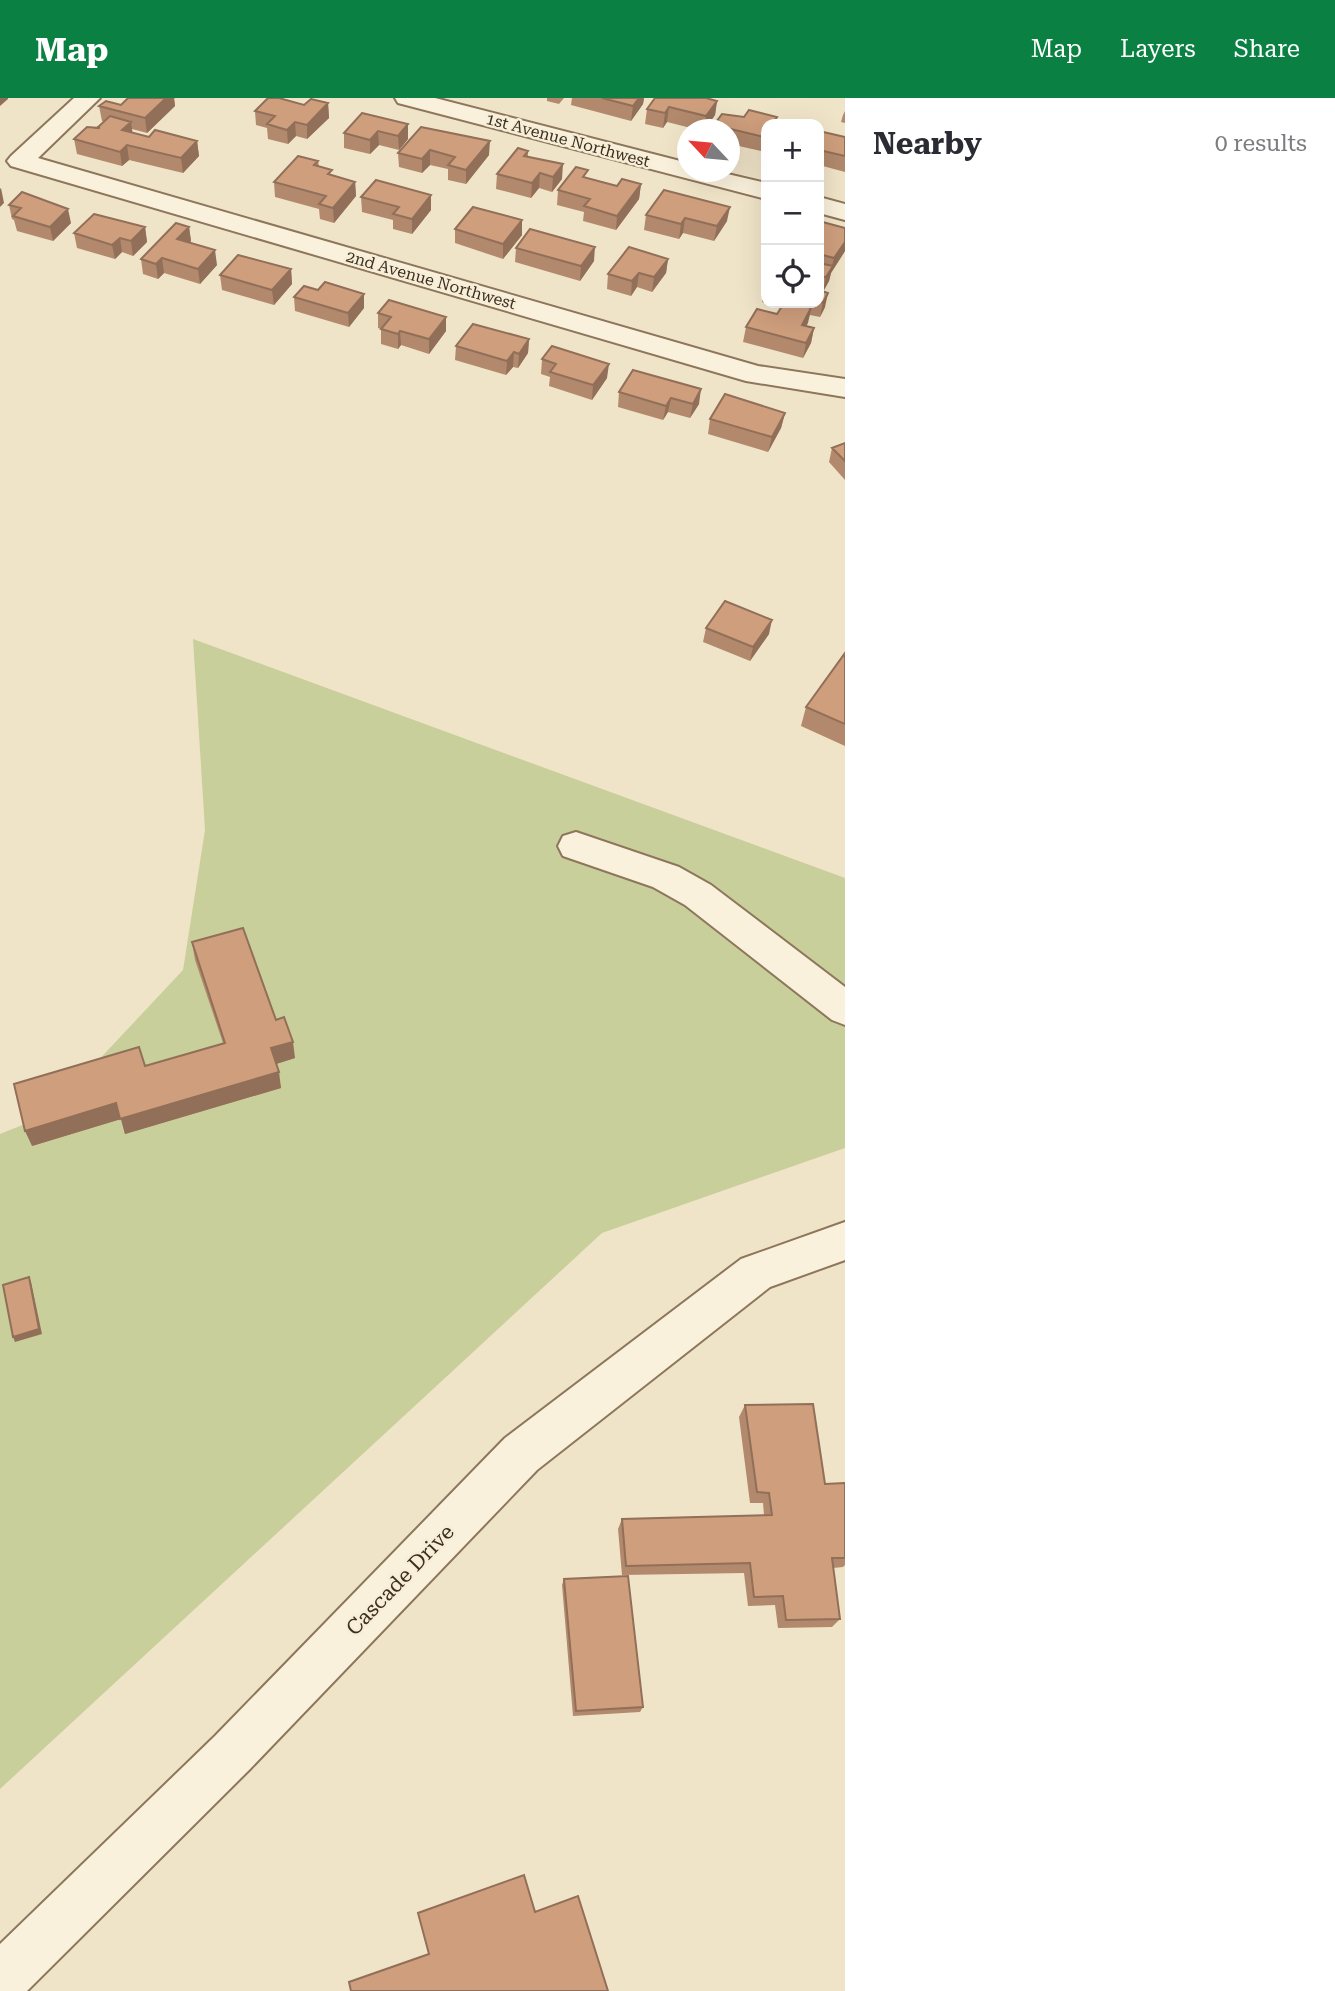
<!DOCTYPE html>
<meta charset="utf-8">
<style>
:root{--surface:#fff;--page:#f2f2f3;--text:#2b2b33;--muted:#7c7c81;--line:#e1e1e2;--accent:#0b8043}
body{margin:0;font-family:"Roboto Serif",serif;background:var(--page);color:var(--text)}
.controls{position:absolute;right:21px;top:21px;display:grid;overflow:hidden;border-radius:14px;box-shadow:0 7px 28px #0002}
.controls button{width:63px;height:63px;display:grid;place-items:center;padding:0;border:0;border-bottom:2px solid var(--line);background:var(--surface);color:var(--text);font:35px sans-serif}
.compass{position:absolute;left:677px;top:21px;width:63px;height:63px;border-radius:50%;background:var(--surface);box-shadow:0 7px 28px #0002;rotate:296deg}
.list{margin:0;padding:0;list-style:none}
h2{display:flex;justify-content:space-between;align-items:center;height:91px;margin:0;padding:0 28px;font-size:30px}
h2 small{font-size:23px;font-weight:400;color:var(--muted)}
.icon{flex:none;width:38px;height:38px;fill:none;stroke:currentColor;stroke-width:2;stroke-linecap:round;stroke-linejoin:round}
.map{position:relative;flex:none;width:845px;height:1893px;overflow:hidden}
header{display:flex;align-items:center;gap:42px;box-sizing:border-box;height:98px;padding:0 35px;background:var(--accent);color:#fff}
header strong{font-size:33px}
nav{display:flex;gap:38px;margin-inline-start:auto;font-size:24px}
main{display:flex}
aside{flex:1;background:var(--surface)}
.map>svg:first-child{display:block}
.green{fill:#c9cf9b}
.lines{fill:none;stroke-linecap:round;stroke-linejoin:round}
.minor-casing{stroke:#8d765c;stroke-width:4}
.minor{fill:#faf1dc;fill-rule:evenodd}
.wall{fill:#b2896c}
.shaded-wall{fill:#916f58}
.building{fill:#cf9f7d;stroke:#916f58;stroke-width:2}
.labels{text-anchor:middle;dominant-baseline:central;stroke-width:5;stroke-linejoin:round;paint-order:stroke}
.far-street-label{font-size:16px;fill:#3d2e20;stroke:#f7eed8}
.near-street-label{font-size:21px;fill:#3d2e20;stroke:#f7eed8}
</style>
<header>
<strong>Map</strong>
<nav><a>Map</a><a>Layers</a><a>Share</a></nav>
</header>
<main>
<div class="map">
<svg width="845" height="1893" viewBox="0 0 845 1893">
<rect width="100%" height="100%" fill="#f0e4c8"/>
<path class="green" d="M193,541l652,239v270l-243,85 -602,556v-655l47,-19 136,-145 22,-140z"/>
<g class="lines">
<g class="minor-casing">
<path id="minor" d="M74,0h26l-62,60 720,208 87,13v18l-99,-16 -735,-215 -4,-5 4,-5z
M395,0h40l253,65v9h31l47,11v16l-368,-96z
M819,99l26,7v16l-26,-7z
M576,734l103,35 32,18 134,102v38l-13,-5 -147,-115 -32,-18 -90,-31 -5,-10 5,-10z
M845,1124v38l-75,27 -233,183 -288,300 -222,221h-27v-47l215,-208 290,-298 236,-179z"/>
</g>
<use href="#minor" class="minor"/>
</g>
<path class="wall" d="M128,0h47l-1,1 1,7 -28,27 -15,-4v4l17,4 48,4 2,15 -16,17 -54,-13 -7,6 -45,-12 -3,-15 23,-11 7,-6 -2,-1 -3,-15 22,-1z
M547,0h17l-5,6 -12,-3z
M572,0h72l-1,6 -12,17 -60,-16z
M717,3l-2,14 -10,15h-6l-32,-8 -4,6 -18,-4 2,-15z
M328,5l1,15 -22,21 -11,-3 -8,8 -20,-5 -1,-11 -11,-3 -1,-14z
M845,13v12l-4,-1 2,-7z
M777,19l-1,7h-10v20l-5,7 -31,-7v-14h-17l1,-5z
M408,26v15l-9,11 -20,-5 -9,9 -26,-6v-15z
M421,29l68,28 -23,29 -18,-4v-11l-18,-4 -8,8 -23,-6 -1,-14z
M819,33l26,6v35l-26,-7z
M528,53v5l34,23 -10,13 -13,-4 -8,10 -35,-9 1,-15z
M318,63l1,5 14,10 22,6 1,14 -22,27 -14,-4 -1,-10 -44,-12 -1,-15z
M588,80l29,8 24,-2 -2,15 -23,31 -33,-9 1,-9 -27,-7 1,-15z
M361,99l70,13 -19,24 -19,-5v-9l-31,-8z
M9,107l62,18 -18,18 -36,-10 -3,-11 -2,-1z
M646,117l81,6 -13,20 -31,-8 -4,6 -35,-9z
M819,123l26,21v9l-14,22 -2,8 -6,10 2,16 -5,10 -10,-2 -4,11 8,2 -3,15 -8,15 -60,-16 3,-15 31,-13 4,-7 -19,-5 4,-16v17h53z
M145,129l2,15 -14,14 -11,-4 -7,7 -38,-11 -3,-15z
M189,129l2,14 -1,2 27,22 -17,19 -36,-11 -6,6 -15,-5 -2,-15z
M455,131l67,6 -19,24 -48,-16z
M516,150l78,13 -14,20 -65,-19z
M668,161l-2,14 -14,19 -15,-5 -6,9 -24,-7 1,-15z
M291,171l1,15 -18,21 -52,-15 -2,-15z
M364,196v14l-15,19 -54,-16 -1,-14z
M378,215l68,18 -17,23 -28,-9 -3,4 -17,-5v-15l-3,-1z
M529,241l-1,14 -10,15 -5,-1 -7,8 -51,-15 1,-14z
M542,261l65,19 -15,22 -43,-14 1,-9 -9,-3z
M633,272l66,34 -9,14 -22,-6 -5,8 -45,-13 1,-15z
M785,315l-4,15 -13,24 -60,-18 2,-15z
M845,345v37l-16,-18 3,-14z
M706,530l63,6 -19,27 -47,-19z
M845,555v93l-44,-20 5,-19z
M192,844l84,78 19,38 -19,6 5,24 -156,46 -4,-15 -89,27 113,-80 78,-23 -28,-83z
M745,1307l80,79 20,-1v82l-2,2 -10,1 7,51 -8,8 -54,1 -3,-23 -27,1 -4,-33 -122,2 -4,-46 4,-10 142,-4 -1,-12h-13l-11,-86z
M564,1481l79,128 -3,5 -67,4 -11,-131z"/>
<path class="shaded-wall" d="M0,0h8v1l-8,7z
M166,0h8l1,8 -28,27 -2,-15z
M639,0h5l-1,6 -12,17 2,-15z
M717,3l-2,14 -11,15 2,-14z
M328,5l1,15 -22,21v-14z
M669,9l-2,15 -4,6 2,-15z
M131,24l2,14 -11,-6z
M295,24l1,14 -8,8 -1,-14z
M408,26v15l-9,11 -1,-14z
M378,33l1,14 -9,9v-14z
M766,35v11l-5,7 3,-14z
M197,43l2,15 -16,17 -2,-15z
M490,43l-1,14 -23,29v-14z
M127,47l2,15 -7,6 -2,-14z
M430,52v15l-8,8v-14z
M563,66l-1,15 -10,13 1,-15z
M540,75l-1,15 -8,10 1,-15z
M355,84l1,14 -22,27 -1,-15z
M641,86l-2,15 -23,31 1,-14z
M1,90l3,15 -4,4v-18z
M431,97v15l-19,24v-15z
M730,109l-3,14 -13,20 3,-15z
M68,111l3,14 -18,18 -3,-14z
M685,120l-2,15 -4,6 2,-15z
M522,122v15l-19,24v-15z
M145,129l2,15 -14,14 -2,-15z
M189,129l2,14 -12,13 -2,-15z
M120,140l2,14 -7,7 -3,-14z
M845,144v9l-14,22 -2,8 -6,11 3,-15 6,-11 2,-8z
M595,149l-1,14 -14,20 1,-15z
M215,152l2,15 -17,19 -2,-15z
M162,160l2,15 -6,6 -2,-15z
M668,161l-2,14 -14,19 2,-15z
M291,171l1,15 -18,21 -2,-15z
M639,175l-2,14 -6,9 1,-15z
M828,195l-3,14 -5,10 3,-14z
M364,196v14l-15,19 -1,-14z
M811,210l-3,15 -10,17 4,-15z
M446,219v14l-17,23v-15z
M814,230l-3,15 -8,15 3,-15z
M400,233l1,14 -3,4v-15z
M529,241l-1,14 -10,15 1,-14z
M514,254l-1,15 -7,8 1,-14z
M609,266l-2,14 -15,22 1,-15z
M701,291l-2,15 -9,14 3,-14z
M671,300l-3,14 -5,8 3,-14z
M785,315l-4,15 -13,24 4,-15z
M772,522l-3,14 -19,27 3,-14z
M293,944l2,16 -22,7 -2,-17z
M279,974l2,16 -156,46 -4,-15 -89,27 -7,-15 91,-28z
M29,1179l2,5 11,52 -27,8 -2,-5z"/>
<path class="building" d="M128,0h38l-21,20 -46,-12 7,-5 15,4z
M268,0h11l25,7 7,-6 17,4 -21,22 -12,-3 -8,8 -20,-6 8,-8 -20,-5z
M602,0h37l-6,8z
M655,0h51l11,3 -11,15 -37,-9 -4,6 -18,-4z
M749,12l28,7 -5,7h-6v9l-2,4 -50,-12 8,-11 22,3z
M362,15l46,11 -10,12 -20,-5 -8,9 -26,-7z
M110,18l21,6 -9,8 27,7 6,-7 42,11 -16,17 -54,-13 -7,7 -46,-13 13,-12 13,1h-3z
M421,29l69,14 -24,29 -18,-5 7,-8 -25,-7 -8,9 -24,-6z
M819,33l26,6v19l-26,-6z
M518,50l10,3 -4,5 39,8 -10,13 -13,-4 -8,10 -35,-9z
M298,58l20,5 -4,4 18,5 -4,4 27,8 -22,26 -14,-4 7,-8 -52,-14z
M576,69l12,3 -5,7 34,9 5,-7 19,5 -24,32 -33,-10 6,-7 -32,-9z
M376,82l55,15 -19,24 -19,-5 6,-7 -38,-10z
M664,92l66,17 -13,19 -32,-8 -4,6 -35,-9z
M22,94l46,17 -18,18 -37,-11 8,-8 -12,-3z
M473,109l49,13 -19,24 -48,-15z
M94,116l51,13 -14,14 -11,-3 -8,7 -38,-12z
M819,123l26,7v14l-11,16 -15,-4v-12l1,-2h-1z
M176,125l13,4 -12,12 38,11 -17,19 -36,-11 -6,6 -15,-5z
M530,131l65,18 -14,19 -65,-18z
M629,149l39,12 -14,18 -15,-4 -7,8 -24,-7z
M238,157l53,14 -19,21 -52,-15z
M819,165l14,3 -7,11 -7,-1z
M325,184l39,12 -16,19 -54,-16 10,-11 14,4z
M819,192l9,3 -5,10 -4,-2z
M389,202l57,17 -17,22 -29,-8 -2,3 -17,-5 10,-12 -13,-4z
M784,205h8l19,5 -9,17 12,3 -8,15 -60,-16 11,-18 20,5z
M473,226l56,15 -10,15 -5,-2 -7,9 -51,-15z
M552,248l57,18 -16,21 -43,-13 6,-8 -14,-5z
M633,272l68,19 -8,15 -22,-6 -5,8 -47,-14z
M725,296l60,19 -13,24 -62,-18z
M845,345v18l-13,-13z
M725,503l47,19 -19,27 -47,-19z
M845,555v71l-39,-17z
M243,830l33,92 8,-3 9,25 -22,6 8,24 -159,47 -4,-16 -91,28 -11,-47 125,-37 6,19 80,-23 -33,-101z
M29,1179l10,52 -26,8 -10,-52z
M813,1306l12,80 20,-1v75h-13l8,61 -54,1 -3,-24 -29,1 -4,-34 -124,3 -4,-47 150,-4 -3,-22 -12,-1 -12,-87z
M628,1478l15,131 -67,4 -12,-132z
M524,1777l11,37 43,-16 30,95h-257l-2,-9 80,-28 -11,-41z"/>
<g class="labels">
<g class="far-street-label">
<text transform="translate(568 42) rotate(15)">1st Avenue Northwest</text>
<text transform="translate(431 182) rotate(16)">2nd Avenue Northwest</text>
</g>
<g class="near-street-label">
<text transform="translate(400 1482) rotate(-46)">Cascade Drive</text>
</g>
</g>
</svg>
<div class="controls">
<button>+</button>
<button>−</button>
<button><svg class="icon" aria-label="locate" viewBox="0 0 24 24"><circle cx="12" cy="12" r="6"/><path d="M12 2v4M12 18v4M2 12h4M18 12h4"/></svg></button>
</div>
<svg class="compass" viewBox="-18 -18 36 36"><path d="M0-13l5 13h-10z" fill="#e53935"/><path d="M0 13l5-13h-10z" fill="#7c7c81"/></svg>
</div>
<aside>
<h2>Nearby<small>0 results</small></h2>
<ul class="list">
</ul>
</aside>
</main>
